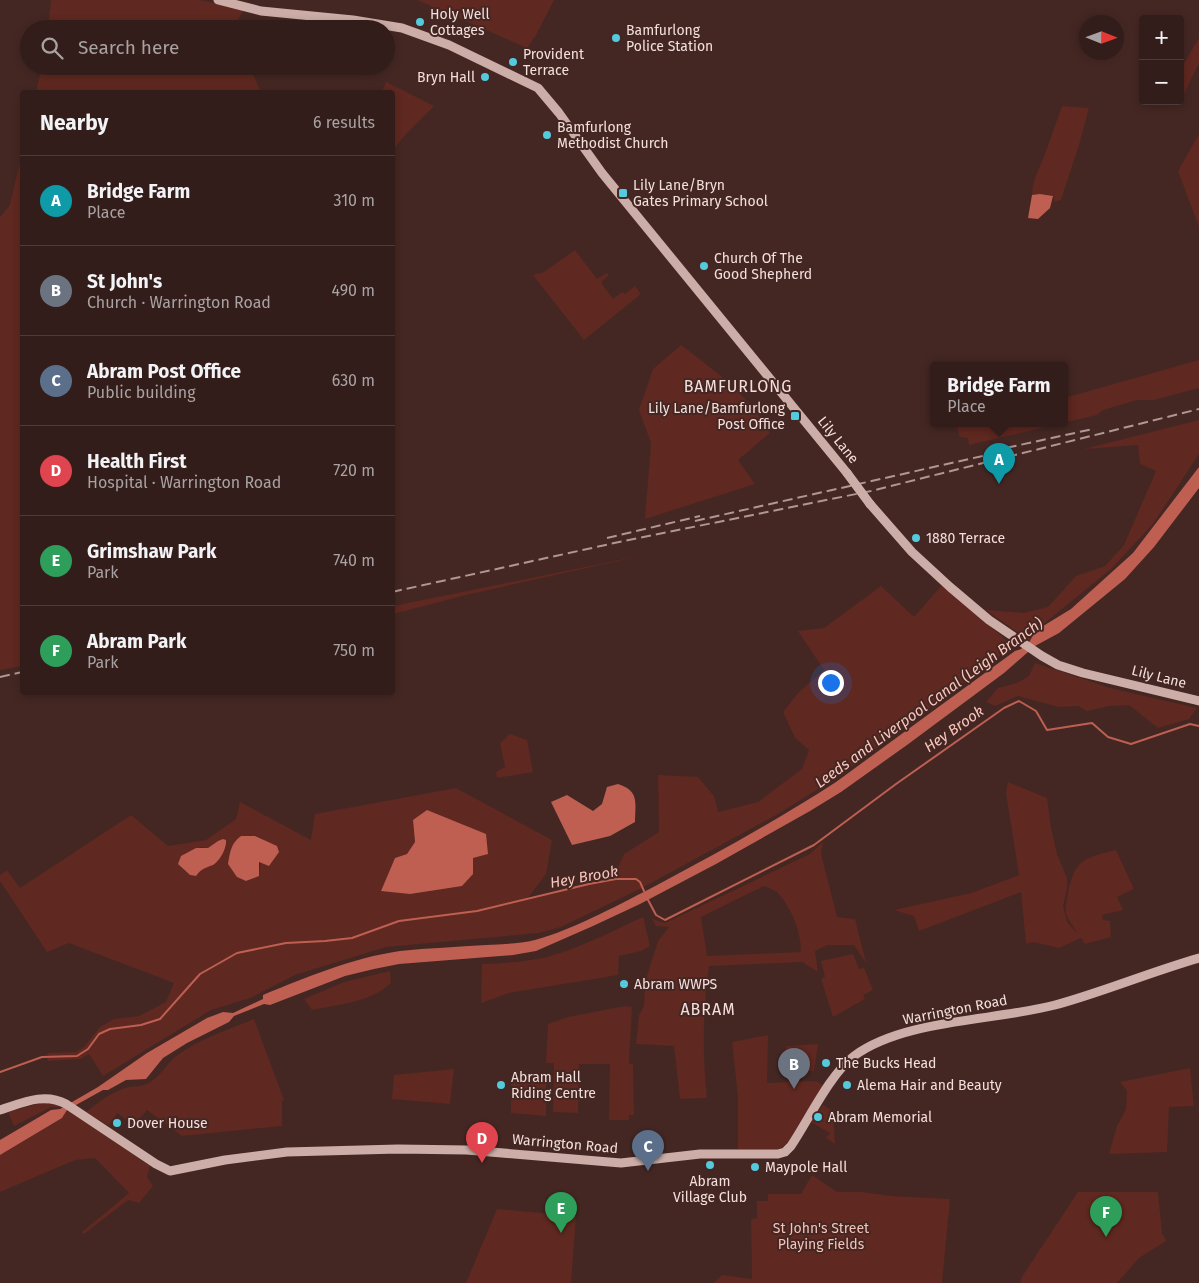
<!DOCTYPE html>
<meta charset="utf-8">
<style>
:root{--surface:#331d1a;--page:#3b2623;--text:#f1f3f6;--muted:#a9a2a2;--line:#4e3b39;--accent:#bca0f2}
body{margin:0;font-family:"Fira Sans",sans-serif;background:var(--page);color:var(--text)}
.controls{position:absolute;right:15px;top:15px;display:grid;overflow:hidden;border-radius:5px;box-shadow:0 2px 8px #0003}
.controls button{width:45px;height:45px;display:grid;place-items:center;padding:0;border:0;border-bottom:1px solid var(--line);background:var(--surface);color:var(--text);font:25px sans-serif}
.compass{position:absolute;left:1079px;top:15px;width:45px;height:45px;border-radius:50%;background:var(--surface);box-shadow:0 2px 8px #0003;rotate:91deg}
.you{position:absolute;left:830px;top:682px;width:18px;height:18px;margin:-12px;border:4px solid #fff;border-radius:50%;background:#1a73e8;box-shadow:0 0 0 8px #1a73e833}
.badge{display:grid;place-items:center;width:32px;height:32px;border-radius:50%;background:var(--accent);color:#fff;font-size:16px;font-weight:700}
.pin{position:absolute;translate:-50% -41px;filter:drop-shadow(0 1px 2px #0008)}
.pin::after{content:'';position:absolute;top:26px;width:18px;height:15px;background:inherit;clip-path:polygon(0 0,100% 0,50% 100%)}
.popup{position:absolute;left:930px;top:362px;width:138px;height:65px;box-sizing:border-box;display:grid;place-content:center;border-radius:5px;background:var(--surface);filter:drop-shadow(0 1px 4px #0005);font-size:16px;white-space:nowrap;color:var(--muted)}
.popup b{font-size:19px;color:var(--text)}
.popup::after{content:'';position:absolute;left:50%;top:100%;margin-left:-10px;border:10px solid transparent;border-top-color:var(--surface)}
.list{margin:0;padding:0;list-style:none}
h2{display:flex;justify-content:space-between;align-items:center;height:65px;margin:0;padding:0 20px;font-size:21px}
h2 small{font-size:16px;font-weight:400;color:var(--muted)}
.list li{display:grid;grid-template-columns:32px 1fr auto;gap:15px;align-items:center;box-sizing:border-box;height:90px;padding:0 20px;border-top:1px solid var(--line)}
.list b{display:block;font-size:19px;white-space:nowrap}
.list p{margin:0;font-size:16px;white-space:nowrap;color:var(--muted)}
.list em{font-size:16px;font-style:normal;color:var(--muted)}
.icon{flex:none;width:28px;height:28px;fill:none;stroke:currentColor;stroke-width:2;stroke-linecap:round;stroke-linejoin:round}
.map{position:relative;flex:none;width:1199px;height:1283px;overflow:hidden}
.search{position:absolute;background:var(--surface);box-shadow:0 2px 8px #0003;left:20px;top:20px;width:375px;height:55px;display:flex;align-items:center;gap:12px;box-sizing:border-box;padding:0 18px;border-radius:28px;color:var(--muted);font-size:19px}
.panel{position:absolute;background:var(--surface);box-shadow:0 2px 8px #0003;left:20px;top:90px;width:375px;height:605px;border-radius:5px}
.map>svg:first-child{display:block}
.green{fill:#5f2820;fill-rule:evenodd}
.water{fill:#be5f52}
.lines{fill:none;stroke-linecap:round;stroke-linejoin:round}
.stream{stroke:#be5f52;stroke-width:2}
.primary{stroke:#cdada7;stroke-width:9}
.rail{stroke:#af9794;stroke-width:2;stroke-dasharray:10 5;stroke-linecap:butt}
.primary-bridge{stroke:#cdada7;stroke-width:9}
.poi-dot{fill:#54cadd;stroke:#442723;stroke-width:2}
.labels{text-anchor:middle;dominant-baseline:central;stroke-width:4;stroke-linejoin:round;paint-order:stroke}
.poi-label{font-size:14px;fill:#f3dfdc;stroke:#442723;text-anchor:start}
.street-label{font-size:14px;fill:#f3dfdc;stroke:#442723}
.park-label{font-size:14px;fill:#f5c1b8;stroke:#442723}
.water-label{font-size:15px;font-style:italic;fill:#fac5bc;stroke:#442723}
.quarter-label{font-size:16px;letter-spacing:1px;fill:#f3dfdc;stroke:#442723}
</style>
<div class="map">
<svg width="1199" height="1283" viewBox="0 0 1199 1283">
<rect width="100%" height="100%" fill="#442723"/>
<path class="green" d="M51,0h149l44,9 -11,20h-185z
M417,0h137l-18,35 -9,13z
M1199,38v25l-14,29 -5,4v-26z
M42,66h207l12,26h-225z
M386,82l48,24 -29,29 -12,15 -1,-58h-10z
M1062,106l27,2 -10,37 -18,55 -6,2 -2,-6 -13,-2 -8,1c0,-15 8,-28 13,-41 6,-16 11,-32 17,-48z
M1199,134v93l-21,-56z
M22,153v513l-22,4v-453l10,-12z
M575,250l22,29 10,-6 2,2 -7,6v3l11,15 9,-7 3,2 10,-8 6,8 -57,46 -51,-65 11,-3z
M681,345c35,27 67,49 89,88l-32,27 17,24 -110,35 6,-76 -12,-33 14,-41z
M1199,360v28l-45,12h-17l-34,10 -6,5 -128,30 -1,-7 -8,-1 -3,-10 16,-4h91v-25z
M1199,420v34l-46,70 -42,45 -76,62 -5,10 -44,-31 38,3 24,-6 28,-31 29,-10 19,-21 32,-74 -16,-7 -2,-19 -54,4z
M649,554l-183,41 -73,19v-8z
M942,585l71,61 -174,130 -61,38 -138,75 -79,38 -22,6 -153,14 -91,28 -45,23 -39,12 -108,66 -14,-22 -9,5 -32,2 -1,-8 29,-1 9,-6 15,-19 14,-8 25,-3 27,-14 8,-19 -105,-40 -22,9 -47,-71v-6l7,-5 13,18 111,-73 37,31 38,-6 30,-21 4,-17 71,38 4,-26 141,-26 96,52 -6,34 -19,25 62,-17 23,-2 12,-26 35,-22 -1,-57 40,2 16,19 4,16 40,-10 44,-33 7,-19 -14,-12 -12,-26 16,-20 25,-22 -26,-39 26,-3 57,-42 33,31zM413,820l49,66 -81,5 14,-33 12,-4 8,-12zM241,836h14l8,4 -4,36 -13,5 -9,-4zM218,841l8,6 -13,17 -9,4 -8,8 -6,-1 -9,-8 20,-20 7,1z
M1035,663l75,25 87,20 -8,11 -31,9 -29,-23 -20,1 -22,5 -9,-5 -19,1 -41,-11 -23,10 -9,-4 12,-14 19,-5 12,-7z
M510,734l17,6 6,32 -36,6 -1,-6 9,-5 -5,-24z
M1008,782l39,16 4,30 6,26 10,24v11l-4,17 4,16 10,11c-2,-6 -9,-12 -11,-20 -1,-7 1,-13 2,-20 7,-34 16,-35 48,-43l18,39 -17,8 6,13 -21,5 1,5 7,1 1,16 -26,7 -4,-6 -22,10 -26,-6 -7,2 -5,-52 -102,39 -5,-15 -20,-6 77,-17 48,-18 -13,-82z
M823,842l-2,12 16,63 18,2 11,44 -12,-18h-27l-12,6 3,21 -16,-10 -93,4c-6,44 -7,87 -2,132l-27,1 -6,-53 -38,-2 3,-29 5,-9 1,-24 13,-41 11,-14 -13,-1 -4,-7 13,4 145,-69zM764,886c5,2 11,4 14,7 14,16 23,39 23,59l-94,4 -6,-39z
M643,917l7,29 -9,5 -22,5 -1,19 -109,18 -28,10 1,-39c22,-1 43,-2 65,-7 33,-9 65,-26 96,-40z
M853,954l6,15 5,-1 9,22 -10,5 2,4 -32,18 -12,-38 4,-2 -4,-16z
M390,971l1,12c-22,20 -51,21 -79,27l-8,-11 40,-17z
M625,1006l7,1 -3,57h4l1,51h-5v5h-20l1,-56h-31l-1,49 -25,-1 1,-49h-8l2,-39 20,-7z
M254,1019l30,81 -2,1v25l-100,10 -35,-26 -13,15 -17,-12 -8,13 -23,-14c13,-10 26,-21 43,-25 4,-1 10,0 15,-2 13,-4 21,-19 31,-28 23,-18 53,-27 79,-38z
M768,1035l-1,48 49,-2 8,5 -36,56 -8,7h-42v-52l-6,-55z
M818,1044l-4,27 -32,2 4,-27z
M1190,1068l4,38 -25,1 -2,45 -58,2 8,-28 9,-17 1,-18 -7,-9z
M454,1069l-4,35 -58,-5 2,-24z
M511,1075l35,2v39l-35,-3z
M45,1102l16,5h-10l-37,19 -6,-14z
M823,1105l10,6 2,33 -9,-6 4,-5 -19,-11z
M67,1110l83,56 -3,11 6,9 -14,17 -11,-3 -44,34 -2,-2 47,-39 -34,-35 -20,2 -75,32v-37l62,-37z
M812,1175l25,17h25l29,4 59,3 -8,84h-228l8,-8 30,4 -1,-60 6,-1v-17h11v-7h33z
M1078,1192h80l4,41 4,8 -27,17 -22,25h-97l3,-8z
M497,1209l79,7 -5,67h-105z"/>
<path class="water" d="M1040,194l13,2 -3,12 -12,11 -10,-1 4,-23z
M1199,467v21l-45,59 -29,32 -66,54 -24,13 -31,27 -97,72 -66,47 -31,19 -94,53 -76,40 -47,22 -57,25 -23,4 -114,9 -25,5 -29,7 -75,29 -6,-1 -30,12 -5,6 -42,21 -24,15 -17,21 -20,1 -18,10h-5l-36,20 -5,8 -62,37v-15l51,-30 9,-1 38,-22 49,-34 60,-35 16,-6 10,1 30,-14v-4c44,-18 89,-37 137,-44 28,-3 58,-4 86,-6 17,-1 33,-1 49,-5 40,-11 87,-37 124,-56 60,-32 120,-65 177,-102l179,-131 6,-2 9,-8 5,-10 36,-22 62,-56z
M618,784c22,7 17,19 17,38l-25,14 -38,9 -21,-43 16,-7 26,16 9,-7 5,-17z
M427,810l59,24 2,20 -15,4v16l-11,12 -52,8 -29,-3 14,-33 12,-4 8,-12 -2,-22z
M241,836h14l22,10 2,6 -10,14 -10,-4v14l-13,5 -9,-4 -9,-13c2,-12 3,-21 13,-28z
M223,839l3,1c1,8 -6,21 -13,25 -8,3 -12,4 -17,11l-6,-1 -12,-11 3,-8 15,-8h12l10,-7z"/>
<g class="lines">
<path class="stream" d="M647,898l9,17 9,5 149,-75 82,-61 108,-76 15,-7 17,10 11,19 45,-7 16,14 23,7 59,-20 9,2
M0,1072l42,-15 35,-1 11,-7 11,-15 11,-5 31,-4 19,-6 40,-45 37,-21 49,-10 39,-2 27,-3 47,-17 78,-10 112,-27 27,-5h20l4,3 4,9"/>
<path class="primary" d="M218,0l43,11 92,9 49,8 47,17 89,43 21,25 43,60 245,300
M870,504l42,48 38,35 39,33 53,36 16,9 25,8 116,28
M0,1110c22,-7 44,-18 66,-6l90,60 14,7 55,-11 62,-8 111,-3 69,1 154,13 79,-9h78l7,-2 6,-6c17,-25 39,-72 63,-90 50,-37 141,-35 201,-51 48,-13 95,-33 144,-47"/>
<path class="rail" d="M992,451l101,-22
M695,521l305,-69
M607,538l93,-22
M392,592l227,-50 252,-51 328,-82
M0,677l22,-5"/>
<path class="primary-bridge" d="M847,473l23,31"/>
</g>
<g class="poi-dot">
<circle cx="420" cy="22" r="5"/>
<circle cx="616" cy="38" r="5"/>
<circle cx="513" cy="62" r="5"/>
<circle cx="485" cy="77" r="5"/>
<circle cx="547" cy="135" r="5"/>
<rect x="618" y="188" width="10" height="10" rx="2.5"/>
<circle cx="704" cy="266" r="5"/>
<rect x="790" y="411" width="10" height="10" rx="2.5"/>
<circle cx="916" cy="538" r="5"/>
<circle cx="624" cy="984" r="5"/>
<circle cx="826" cy="1063" r="5"/>
<circle cx="501" cy="1085" r="5"/>
<circle cx="847" cy="1085" r="5"/>
<circle cx="818" cy="1117" r="5"/>
<circle cx="117" cy="1123" r="5"/>
<circle cx="710" cy="1165" r="5"/>
<circle cx="755" cy="1167" r="5"/>
</g>
<g class="labels">
<g class="poi-label">
<text x="430" y="14">Holy Well<tspan x="430" dy="16">Cottages</tspan></text>
<text x="626" y="30">Bamfurlong<tspan x="626" dy="16">Police Station</tspan></text>
<text x="523" y="54">Provident<tspan x="523" dy="16">Terrace</tspan></text>
<text x="475" y="77" text-anchor="end">Bryn Hall</text>
<text x="557" y="127">Bamfurlong<tspan x="557" dy="16">Methodist Church</tspan></text>
<text x="633" y="185">Lily Lane/Bryn<tspan x="633" dy="16">Gates Primary School</tspan></text>
<text x="714" y="258">Church Of The<tspan x="714" dy="16">Good Shepherd</tspan></text>
<text x="785" y="408" text-anchor="end">Lily Lane/Bamfurlong<tspan x="785" dy="16">Post Office</tspan></text>
<text x="926" y="538">1880 Terrace</text>
<text x="634" y="984">Abram WWPS</text>
<text x="836" y="1063">The Bucks Head</text>
<text x="511" y="1077">Abram Hall<tspan x="511" dy="16">Riding Centre</tspan></text>
<text x="857" y="1085">Alema Hair and Beauty</text>
<text x="828" y="1117">Abram Memorial</text>
<text x="127" y="1123">Dover House</text>
<text x="765" y="1167">Maypole Hall</text>
<text x="710" y="1181" text-anchor="middle">Abram<tspan x="710" dy="16">Village Club</tspan></text>
</g>
<g class="street-label">
<text transform="translate(838 440) rotate(51)">Lily Lane</text>
<text transform="translate(1159 677) rotate(14)">Lily Lane</text>
<text transform="translate(955 1010) rotate(-11)">Warrington Road</text>
<text transform="translate(565 1144) rotate(5)">Warrington Road</text>
</g>
<g class="park-label">
<text x="821" y="1228">St John's Street<tspan x="821" dy="16">Playing Fields</tspan></text>
</g>
<g class="water-label">
<text transform="translate(929 703) rotate(-36)">Leeds and Liverpool Canal (Leigh Branch)</text>
<text transform="translate(954 729) rotate(-35)">Hey Brook</text>
<text transform="translate(584 877) rotate(-10)">Hey Brook</text>
</g>
<g class="quarter-label">
<text x="738" y="386">BAMFURLONG</text>
<text x="708" y="1009">ABRAM</text>
</g>
</g>
</svg>
<div class="controls">
<button>+</button>
<button>−</button>
</div>
<svg class="compass" viewBox="-18 -18 36 36"><path d="M0-13l5 13h-10z" fill="#e53935"/><path d="M0 13l5-13h-10z" fill="#a9a2a2"/></svg>
<div class="you"></div>
<div class="pin badge" style="left:999px;top:484px;background:#0f9aa8">A</div>
<div class="popup"><b>Bridge Farm</b>Place</div>
<div class="pin badge" style="left:794px;top:1089px;background:#6b7280">B</div>
<div class="pin badge" style="left:648px;top:1171px;background:#5c6f8a">C</div>
<div class="pin badge" style="left:482px;top:1163px;background:#e0444e">D</div>
<div class="pin badge" style="left:561px;top:1233px;background:#2e9e5b">E</div>
<div class="pin badge" style="left:1106px;top:1237px;background:#2e9e5b">F</div>
<div class="search"><svg class="icon" aria-label="search" viewBox="0 0 24 24"><circle cx="10" cy="10" r="6"/><path d="M15 15l6 6"/></svg>Search here</div>
<section class="panel">
<h2>Nearby<small>6 results</small></h2>
<ul class="list">
<li><span class="badge" style="background:#0f9aa8">A</span><div><b>Bridge Farm</b><p>Place</p></div><em>310 m</em></li>
<li><span class="badge" style="background:#6b7280">B</span><div><b>St John's</b><p>Church · Warrington Road</p></div><em>490 m</em></li>
<li><span class="badge" style="background:#5c6f8a">C</span><div><b>Abram Post Office</b><p>Public building</p></div><em>630 m</em></li>
<li><span class="badge" style="background:#e0444e">D</span><div><b>Health First</b><p>Hospital · Warrington Road</p></div><em>720 m</em></li>
<li><span class="badge" style="background:#2e9e5b">E</span><div><b>Grimshaw Park</b><p>Park</p></div><em>740 m</em></li>
<li><span class="badge" style="background:#2e9e5b">F</span><div><b>Abram Park</b><p>Park</p></div><em>750 m</em></li>
</ul>
</section>
</div>
